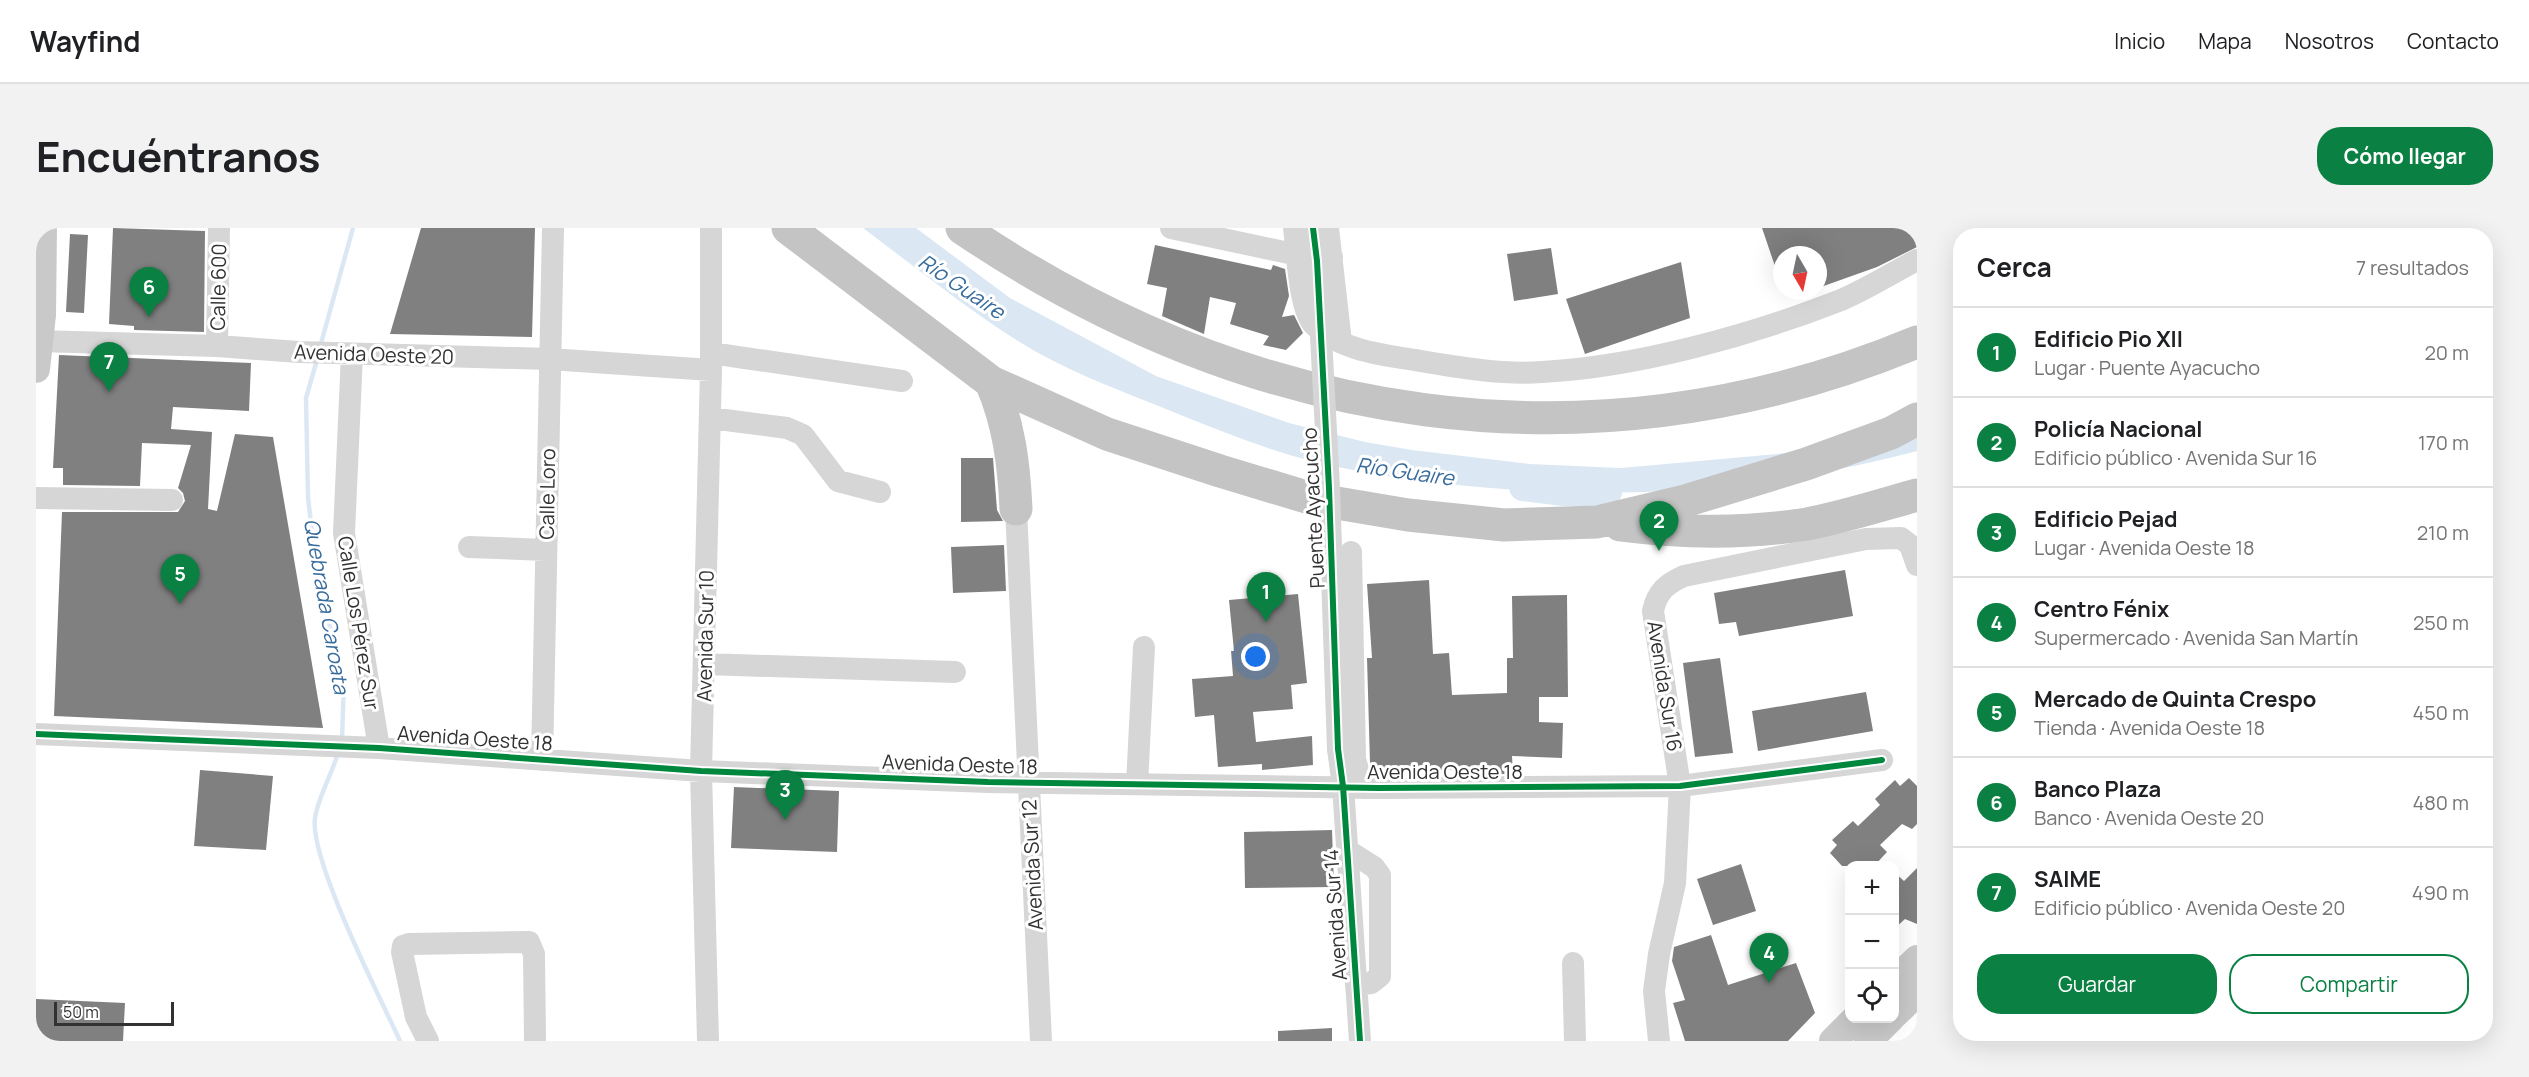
<!DOCTYPE html>
<html lang="es">
<meta charset="utf-8">
<style>
:root{--surface:#fff;--page:#f2f2f2;--text:#202124;--muted:#757577;--line:#e0e0e0;--accent:#0b8043}
body{margin:0;font-family:Manrope,sans-serif;background:var(--page);color:var(--text)}
.controls{position:absolute;right:18px;bottom:18px;display:grid;overflow:hidden;border-radius:12px;box-shadow:0 6px 24px #0002}
.controls button{width:54px;height:54px;display:grid;place-items:center;padding:0;border:0;border-bottom:2px solid var(--line);background:var(--surface);color:var(--text);font:30px sans-serif}
.compass{position:absolute;left:1737px;top:18px;width:54px;height:54px;border-radius:50%;background:var(--surface);box-shadow:0 6px 24px #0002;rotate:171deg}
.scale{position:absolute;left:18px;bottom:15px;width:120px;box-sizing:border-box;padding-left:6px;border:3px solid #323232;border-top:0;font-size:16px;line-height:21px;white-space:nowrap;color:#323232;-webkit-text-stroke:4px #fff;paint-order:stroke}
.you{position:absolute;left:1220px;top:429px;width:21px;height:21px;margin:-15px;border:4px solid #fff;border-radius:50%;background:#1a73e8;box-shadow:0 0 0 9px #1a73e833}
.badge{display:grid;place-items:center;width:39px;height:39px;border-radius:50%;background:var(--accent);color:#fff;font-size:20px;font-weight:700}
.pin{position:absolute;translate:-50% -50px;filter:drop-shadow(0 2px 3px #0008)}
.pin::after{content:'';position:absolute;top:32px;width:21px;height:18px;background:inherit;clip-path:polygon(0 0,100% 0,50% 100%)}
.list{margin:0;padding:0;list-style:none}
h2{display:flex;justify-content:space-between;align-items:center;height:78px;margin:0;padding:0 24px;font-size:26px}
h2 small{font-size:20px;font-weight:400;color:var(--muted)}
.list li{display:grid;grid-template-columns:39px 1fr auto;gap:18px;align-items:center;box-sizing:border-box;height:90px;padding:0 24px;border-top:2px solid var(--line)}
.list b{display:block;font-size:22px;white-space:nowrap}
.list p{margin:0;font-size:20px;white-space:nowrap;color:var(--muted)}
.list em{font-size:20px;font-style:normal;color:var(--muted)}
.actions{display:flex;gap:12px;padding:18px 24px}
.actions a{flex:1;padding:14px 0;border:2px solid var(--accent);border-radius:24px;text-align:center;font-size:21px;color:var(--accent)}
.actions .main{background:var(--accent);color:#fff}
.icon{flex:none;width:33px;height:33px;fill:none;stroke:currentColor;stroke-width:2;stroke-linecap:round;stroke-linejoin:round}
.map{position:relative;flex:none;width:1881px;height:813px;overflow:hidden;border-radius:24px}
header{display:flex;align-items:center;gap:36px;box-sizing:border-box;height:84px;padding:0 30px;background:var(--surface);border-bottom:2px solid var(--line)}
header strong{font-size:28px}
nav{display:flex;gap:33px;margin-inline-start:auto;font-size:21px}
.intro{display:flex;align-items:center;justify-content:space-between;box-sizing:border-box;height:144px;padding:0 36px}
h1{margin:0;font-size:42px}
.button{padding:15px 27px;border-radius:24px;background:var(--accent);color:#fff;font-size:21px;font-weight:700}
main{display:flex;gap:36px;padding:0 36px}
aside{flex:1;background:var(--surface);border-radius:24px;box-shadow:0 6px 24px #0002}
.map>svg:first-child{display:block}
.water{fill:#dbe8f4}
.lines{fill:none;stroke-linecap:round;stroke-linejoin:round}
.stream{stroke:#dbe8f4;stroke-width:4.5}
.river{stroke:#dbe8f4;stroke-width:28}
.building{fill:#808080}
.minor{stroke:#d6d6d6;stroke-width:22}
.major{stroke:#c9c9c9;stroke-width:28}
.highway{stroke:#c4c4c4;stroke-width:33}
.minor-bridge{stroke:#d6d6d6;stroke-width:22}
.cycleway-casing{stroke:#fff;stroke-width:10}
.cycleway{stroke:#00873e;stroke-width:6}
.labels{text-anchor:middle;dominant-baseline:central;stroke-width:6;stroke-linejoin:round;paint-order:stroke}
.street-label{font-size:20px;fill:#323232;stroke:#fff}
.water-label{font-size:21px;font-style:italic;fill:#386c9c;stroke:#fff}
</style>
<header>
<strong>Wayfind</strong>
<nav><a>Inicio</a><a>Mapa</a><a>Nosotros</a><a>Contacto</a></nav>
</header>
<div class="intro"><h1>Encuéntranos</h1><a class="button">Cómo llegar</a></div>
<main>
<div class="map">
<svg width="1881" height="813" viewBox="0 0 1881 813">
<rect width="100%" height="100%" fill="#fff"/>
<path class="water" d="M827,0h53l94,70 146,78 133,47 76,19 47,8 118,14 91,4 166,-15 130,-25v23c-159,42 -305,51 -469,33 -52,-6 -105,-14 -155,-28 -44,-13 -85,-30 -127,-47 -50,-20 -102,-39 -148,-68 -54,-34 -104,-75 -155,-113z"/>
<g class="lines">
<path class="stream" d="M284,119l33,-119
M281,132l-11,38 2,99 9,80 27,103 -2,59
M302,525c-6,21 -20,44 -23,65 -6,41 65,179 85,223"/>
<path class="river" d="M1487,259l41,5h44"/>
</g>
<path class="building" d="M77,0l92,3 -1,101 -70,-2v-4l-25,-2z
M385,0h114l-3,109 -142,-3z
M1726,0h155v19l-40,20 -59,21v-33h-36v25l-2,1z
M34,6l18,1 -4,78 -18,-1z
M1119,17l116,25 2,-5 12,4 4,27 -7,21 12,-2 9,18 -17,17 -23,-5 6,-9 -39,-12 6,-21 -26,-6 -6,37 -42,-18 5,-28 -20,-4z
M1515,20l7,46 -44,7 -7,-47z
M1645,34l9,56 -105,36 -19,-55z
M23,127l192,8 -2,48 -76,-4 -2,22 41,3 -4,77 9,2 18,-77 38,3 50,291 -269,-12 8,-204h116l7,-11 -2,-8 -5,-5 13,-43 -49,-2 -2,43 -77,-1v-17h-10z
M925,230h32l4,52 6,11 -42,1z
M968,317l2,46 -53,2 -2,-46z
M1809,342l8,46 -114,20 -3,-14 -17,2 -5,-31z
M1393,352l4,74 16,-1 3,42 55,-2v-35h6l-1,-62 55,-1 1,102h-29v25l24,1 -1,35 -50,-2 1,18h-50v-5l-83,5 -10,-11 -3,-105h5l-5,-74z
M1262,366l9,89 -16,2 2,24 -40,3 3,30 56,-6 1,29 -51,5v-6l-44,3 -4,-52 -19,2 -3,-38 41,-3 -2,-25h3l-5,-51z
M1684,430l13,95 -38,4 -12,-94z
M1830,464l7,39 -115,20 -6,-40z
M164,542l73,6 -7,74 -72,-4z
M1873,550l8,8v38l-5,5 -10,-5 -22,21 7,7 -13,14h-32l-12,-13 7,-8 -5,-5 21,-19 5,5 22,-21 -5,-6 20,-19 5,6z
M698,559l105,4 -2,61 -106,-4z
M1296,602l2,57 -89,1 -1,-56z
M1705,636l15,47 -43,14 -16,-46z
M1881,640v56l-12,-5 -11,10v-57l10,9z
M1675,707l17,50 68,-22 19,50 -27,28h-103l-12,-38 12,-3 -13,-39 2,-14z
M0,771l89,4 -2,38h-87z
M1296,800v13h-54v-10z"/>
<g class="lines">
<path class="minor" d="M1135,0l127,27 34,2
M1258,0c3,22 5,82 20,97 26,25 68,30 101,35 41,7 86,15 127,12 95,-5 210,-37 299,-72 26,-11 51,-27 76,-40
M1292,0l13,114
M0,110l2,3 179,5 82,6 250,7 162,11
M181,118l2,-118
M675,125l191,28
M316,126l-8,179 35,215
M674,190l77,10 16,7 35,46 42,11
M0,270l136,2
M980,281l25,532
M433,319l77,3
M1315,324l4,207 8,29
M669,436l250,8
M0,506l343,14 322,23 287,11 390,6 302,-2 202,-26
M1302,521l5,37 17,255
M506,532l11,-532
M1101,556l7,-137
M1311,622l27,17 6,8v101l-9,7 -15,2
M1537,735l2,78
M392,813l-12,-24 -14,-65 1,-6 6,-2 120,-2 5,12 1,87
M672,813l-7,-270 10,-401v-140
M1623,813l-5,-50 5,-37 16,-71 5,-97 -27,-175c4,-19 13,-27 31,-35l182,-37 35,-1 9,7 7,20"/>
<path class="major" d="M0,141l6,-54 1,-87
M1858,753l23,-22
M1858,787l23,-22
M1797,813l23,-23
M1832,813l23,-23"/>
<path class="highway" d="M752,0l203,154 116,52 113,37 93,28 95,16 96,10 93,-3 88,-21 121,-37 85,-31 26,-14
M926,0c290,197 628,250 955,114
M955,154c18,41 23,83 25,127
M1584,297c62,8 125,9 187,-1 37,-7 74,-19 110,-29"/>
<path class="minor-bridge" d="M1277,0l4,33 12,227 9,261"/>
<g class="cycleway-casing">
<path id="cycleway" d="M1277,0l4,33 12,227 9,261 5,37 17,255
M0,506l343,14 322,23 287,11 390,6 302,-2 202,-26"/>
</g>
<use href="#cycleway" class="cycleway"/>
</g>
<g class="labels">
<g class="street-label">
<text transform="translate(182 59) rotate(-89)">Calle 600</text>
<text transform="translate(338 126) rotate(2)">Avenida Oeste 20</text>
<text transform="translate(511 266) rotate(-89)">Calle Loro</text>
<text transform="translate(1277 280) rotate(-93)">Puente Ayacucho</text>
<text transform="translate(323 395) rotate(81)">Calle Los Pérez Sur</text>
<text transform="translate(669 408) rotate(-89)">Avenida Sur 10</text>
<text transform="translate(1629 458) rotate(81)">Avenida Sur 16</text>
<text transform="translate(439 510) rotate(4)">Avenida Oeste 18</text>
<text transform="translate(924 536) rotate(2)">Avenida Oeste 18</text>
<text x="1409" y="543">Avenida Oeste 18</text>
<text transform="translate(996 637) rotate(-93)">Avenida Sur 12</text>
<text transform="translate(1299 687) rotate(-94)">Avenida Sur 14</text>
</g>
<g class="water-label">
<text transform="translate(926 58) rotate(34)">Río Guaire</text>
<text transform="translate(1369 243) rotate(8)">Río Guaire</text>
<text transform="translate(291 378) rotate(80)">Quebrada Caroata</text>
</g>
</g>
</svg>
<div class="controls">
<button>+</button>
<button>−</button>
<button><svg class="icon" aria-label="locate" viewBox="0 0 24 24"><circle cx="12" cy="12" r="6"/><path d="M12 2v4M12 18v4M2 12h4M18 12h4"/></svg></button>
</div>
<svg class="compass" viewBox="-18 -18 36 36"><path d="M0-13l5 13h-10z" fill="#e53935"/><path d="M0 13l5-13h-10z" fill="#757577"/></svg>
<div class="scale">50 m</div>
<div class="you"></div>
<div class="pin badge" style="left:1230px;top:394px">1</div>
<div class="pin badge" style="left:1623px;top:323px">2</div>
<div class="pin badge" style="left:749px;top:592px">3</div>
<div class="pin badge" style="left:1733px;top:755px">4</div>
<div class="pin badge" style="left:144px;top:376px">5</div>
<div class="pin badge" style="left:113px;top:89px">6</div>
<div class="pin badge" style="left:73px;top:164px">7</div>
</div>
<aside>
<h2>Cerca<small>7 resultados</small></h2>
<ul class="list">
<li><span class="badge">1</span><div><b>Edificio Pio XII</b><p>Lugar · Puente Ayacucho</p></div><em>20 m</em></li>
<li><span class="badge">2</span><div><b>Policía Nacional</b><p>Edificio público · Avenida Sur 16</p></div><em>170 m</em></li>
<li><span class="badge">3</span><div><b>Edificio Pejad</b><p>Lugar · Avenida Oeste 18</p></div><em>210 m</em></li>
<li><span class="badge">4</span><div><b>Centro Fénix</b><p>Supermercado · Avenida San Martín</p></div><em>250 m</em></li>
<li><span class="badge">5</span><div><b>Mercado de Quinta Crespo</b><p>Tienda · Avenida Oeste 18</p></div><em>450 m</em></li>
<li><span class="badge">6</span><div><b>Banco Plaza</b><p>Banco · Avenida Oeste 20</p></div><em>480 m</em></li>
<li><span class="badge">7</span><div><b>SAIME</b><p>Edificio público · Avenida Oeste 20</p></div><em>490 m</em></li>
</ul>
<div class="actions"><a class="main">Guardar</a><a>Compartir</a></div>
</aside>
</main>
